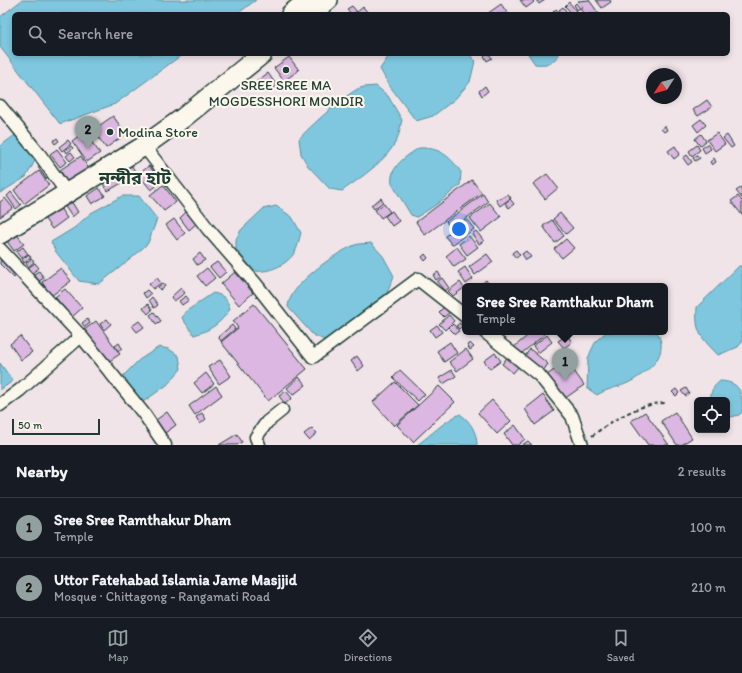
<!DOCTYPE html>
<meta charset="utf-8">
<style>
:root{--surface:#171b24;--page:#242831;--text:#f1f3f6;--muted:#9ea1a6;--line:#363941;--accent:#92a19f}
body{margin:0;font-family:Itim,"Noto Sans Bengali",sans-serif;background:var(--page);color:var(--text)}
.controls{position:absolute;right:12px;bottom:12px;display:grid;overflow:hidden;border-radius:6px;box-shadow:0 2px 6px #0003}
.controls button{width:36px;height:36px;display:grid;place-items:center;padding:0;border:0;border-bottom:1px solid var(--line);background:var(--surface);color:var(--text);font:20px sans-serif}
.compass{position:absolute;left:646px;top:68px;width:36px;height:36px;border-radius:50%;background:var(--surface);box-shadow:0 2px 6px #0003;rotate:234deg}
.scale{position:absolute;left:12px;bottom:10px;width:88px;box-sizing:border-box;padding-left:4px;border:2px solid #1f3d34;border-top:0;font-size:11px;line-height:14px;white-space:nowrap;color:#1f3d34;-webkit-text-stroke:3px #fbf7ec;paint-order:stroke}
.you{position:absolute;left:459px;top:229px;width:14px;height:14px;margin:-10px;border:3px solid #fff;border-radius:50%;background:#1a73e8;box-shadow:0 0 0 6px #1a73e833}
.badge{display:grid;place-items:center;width:26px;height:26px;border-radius:50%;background:var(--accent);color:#111;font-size:13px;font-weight:700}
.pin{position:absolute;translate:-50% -33px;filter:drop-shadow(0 1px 2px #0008)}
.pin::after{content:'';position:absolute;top:21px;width:14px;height:12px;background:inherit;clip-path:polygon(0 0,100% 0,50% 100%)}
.popup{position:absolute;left:462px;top:283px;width:206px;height:52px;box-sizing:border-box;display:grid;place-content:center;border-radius:6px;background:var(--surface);filter:drop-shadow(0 1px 3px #0005);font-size:13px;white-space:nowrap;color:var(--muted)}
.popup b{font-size:15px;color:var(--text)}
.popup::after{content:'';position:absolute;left:50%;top:100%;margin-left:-8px;border:8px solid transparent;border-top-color:var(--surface)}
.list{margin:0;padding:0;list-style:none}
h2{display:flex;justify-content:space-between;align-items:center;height:52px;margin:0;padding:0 16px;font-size:17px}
h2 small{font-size:13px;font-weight:400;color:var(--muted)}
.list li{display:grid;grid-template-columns:26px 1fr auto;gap:12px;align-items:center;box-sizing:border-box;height:60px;padding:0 16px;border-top:1px solid var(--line)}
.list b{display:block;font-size:15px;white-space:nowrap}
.list p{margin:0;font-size:13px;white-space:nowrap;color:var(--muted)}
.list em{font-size:13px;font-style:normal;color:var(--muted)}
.icon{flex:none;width:22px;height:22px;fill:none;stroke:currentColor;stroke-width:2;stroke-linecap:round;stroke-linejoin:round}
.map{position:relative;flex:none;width:742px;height:445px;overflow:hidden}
.search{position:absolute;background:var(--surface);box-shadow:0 2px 6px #0003;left:12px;right:12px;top:12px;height:44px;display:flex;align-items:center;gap:10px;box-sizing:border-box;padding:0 14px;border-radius:6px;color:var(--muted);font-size:15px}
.sheet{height:172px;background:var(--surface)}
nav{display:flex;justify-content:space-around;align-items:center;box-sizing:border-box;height:56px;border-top:1px solid var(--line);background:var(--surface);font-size:11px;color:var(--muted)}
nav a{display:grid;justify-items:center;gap:2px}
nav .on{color:var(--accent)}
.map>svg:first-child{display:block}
.water{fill:#7ec7de;stroke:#58909a}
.building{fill:#dbb7e1;stroke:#1f3d34}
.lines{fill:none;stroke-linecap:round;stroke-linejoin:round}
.minor-casing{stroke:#1f3d34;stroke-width:15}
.trunk-casing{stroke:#1f3d34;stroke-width:22}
.path{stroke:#1f3d34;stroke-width:2;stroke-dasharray:4 3;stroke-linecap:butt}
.minor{stroke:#fbf7ec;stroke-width:12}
.trunk{stroke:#fbf7ec;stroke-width:19}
.poi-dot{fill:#1f3d34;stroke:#fbf7ec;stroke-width:1.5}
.labels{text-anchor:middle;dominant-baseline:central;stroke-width:4;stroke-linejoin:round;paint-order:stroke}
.poi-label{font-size:14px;fill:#1f3d34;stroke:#fbf7ec}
.district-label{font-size:18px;font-weight:bold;fill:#1f3d34;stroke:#fbf7ec}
</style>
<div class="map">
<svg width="742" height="445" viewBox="0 0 742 445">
<rect width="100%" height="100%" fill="#f1e4e9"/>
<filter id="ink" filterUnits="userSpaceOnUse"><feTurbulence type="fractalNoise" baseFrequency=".025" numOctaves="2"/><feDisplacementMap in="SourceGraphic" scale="8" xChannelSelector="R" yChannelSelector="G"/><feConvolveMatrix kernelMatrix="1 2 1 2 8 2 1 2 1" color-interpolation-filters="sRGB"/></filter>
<g filter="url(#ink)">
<path class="water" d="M22,0h234l-19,14h-223v40h169l-68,50 -55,20 -60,-77v-30z
M390,54h79l6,7 -5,21 -15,17 -22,17 -17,5 -27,-36 -9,-16z
M528,54h31v1c-7,9 -12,10 -24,9z
M376,86l12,10 14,24c-2,6 -2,13 -5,19 -9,21 -37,39 -55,52l-12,-2 -22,-23 -7,-12 -2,-15c9,-11 49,-47 61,-51 5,-2 11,-1 16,-2z
M18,133l18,26 -10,18 -26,16v-47z
M419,148c20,-1 31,8 42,24l-1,13 -23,19 -20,13 -6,-2 -19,-31c-3,-17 14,-28 27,-36z
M122,196h17l18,23 -9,24 -15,14 -34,27 -20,-3 -23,-29 -5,-10 23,-14 17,-15z
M276,206l16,11 9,16c-2,6 -3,14 -6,19 -8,13 -26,21 -41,19l-18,-22v-10l5,-9 22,-21z
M371,243l12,13 11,20 -7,17 -60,48 -14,-6 -25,-28c1,-22 47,-54 67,-62 5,-2 11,-1 16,-2z
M739,266h3v76l-4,5 -20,8c-17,-18 -23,-22 -21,-48z
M213,293c10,2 14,5 17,16 -8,13 -20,22 -36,26l-12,-17 3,-6z
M606,332h51c13,22 -7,38 -25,49 -11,6 -24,7 -35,14l-10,-7 1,-29 3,-8 5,-10z
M159,347l10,2 10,7 2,13 -14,16 -24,17 -14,-14 -7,-11 17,-17z
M0,363l13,18 -13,9z
M720,381c22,1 22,13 22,31l-3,3 -12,3v-18h-16c-1,-9 2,-13 9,-19z
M460,414c10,7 17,18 17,31h-60c14,-10 27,-24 43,-31z"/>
<path class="building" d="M520,0h12l2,2 -8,6z
M536,0h9l-6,4z
M589,0l10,14h-15l-4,-5 2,-2 -4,-6z
M596,0h14l1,2 -9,6z
M569,2l7,9 -4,3 -7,-8z
M576,3l4,5 -3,2 -3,-5z
M501,4l7,10h-21z
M352,6l5,6 -6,2 -4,-5z
M363,7l6,7h-14z
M563,7l5,7h-7l-2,-4z
M556,9l4,5h-5l-2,-2z
M486,54h3l3,4 -5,3 -3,-5z
M289,57l10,13 -15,11 -10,-13z
M268,73l9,13 -10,7 -10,-12z
M485,86l3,5 -6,5 -3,-5z
M707,100l5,7 -14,9 -5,-6z
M113,116l13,18 -20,14 -13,-18z
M701,119l5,6 -8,7 -5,-7z
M665,126l2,4 -3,2 -3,-3z
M84,132l16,21 -13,9 -15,-21z
M717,133l8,11 -10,7 -8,-11z
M701,134l5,7 -6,5 -5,-7z
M727,135l7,11 -3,2 -8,-10z
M57,138l2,3 -4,3 -2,-3z
M68,140l3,4 -9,7 -3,-4z
M707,144l4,5 -6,4 -3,-5z
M697,145l3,5 -8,6 -3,-5z
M71,146l2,2 -6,5 -2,-3z
M675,146l5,8 -6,5 -6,-8z
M57,149l10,13 -7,5 -10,-13z
M71,152l4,5 -5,4 -4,-5z
M687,155l5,7 -4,3 -5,-7z
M697,155l3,3 -5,3 -2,-3z
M81,156l8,13 -21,14 -8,-13z
M714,158l2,4 -4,3 -2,-3z
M48,160l8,11 -10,8 -8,-12z
M131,165l4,6 -9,6 -4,-6z
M149,166l13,16 -11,8 -13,-16z
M39,171l10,14 -25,19 -10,-14z
M120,174l5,7 -17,10 -5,-7z
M547,174l11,14 -13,11 -12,-15z
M472,180l10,13 -57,42 -9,-13z
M163,185l13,17 -12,9 -14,-16z
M742,187v11l-6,-7z
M99,188l6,8 -13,8 -5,-8z
M11,192l10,13 -5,4 -9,-13z
M483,194l5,8 -36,27 -6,-7z
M508,194l3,4 -11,8 -4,-6 3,-3 1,2z
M738,196l4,5v14l-11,-14z
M5,198l8,10 -13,9v-15z
M381,198l2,4 -9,7 -3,-4z
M510,199l4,5 -5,4 -4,-5z
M71,201l7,11 -6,5 -8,-12z
M490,203l11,14 -20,15 -11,-14z
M384,204l6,8 -9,6 -6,-8z
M59,207l8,11 -15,11 -8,-11z
M392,211l7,10 -7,5 -7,-10z
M186,212l10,12 -7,6 -9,-12z
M560,213l13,15 -7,6 -13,-15z
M174,219l11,14 -8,7 -11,-15z
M467,220l7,9 -22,16 -7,-9z
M552,220l12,16 -9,7 -12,-17z
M476,231l8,10 -5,3 -7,-10z
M16,233l8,11 -10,7 -8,-11z
M469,236l9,11 -11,8 -8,-11z
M566,239l8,9 -12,10 -8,-9z
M23,247l5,7 -7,4 -5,-6z
M457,247l9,12 -12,8 -8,-11z
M516,250l4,5 -4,3 -4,-5z
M526,251l5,6 -5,3 -4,-6z
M200,253l5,7 -8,5 -4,-6z
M29,254l2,4 -7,5 -2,-4z
M425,254l3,4 -3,3 -3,-4z
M487,254l6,8 -18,13 -6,-8z
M3,258l15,15 -4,5 -14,-14v-3z
M32,259l2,3 -6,5 -2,-4z
M217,262l9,10 -7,6 -9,-11z
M35,263l4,5 -7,5 -4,-5z
M465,267l8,12 -7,5 -8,-12z
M61,268l10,13 -20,15 -9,-14z
M207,268l8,10 -10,8 -8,-10z
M39,271l5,7 -5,3 -5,-7z
M235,272l18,21 -14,12 -18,-21z
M438,272l3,5 -5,3 -3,-5z
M157,278l4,5 -8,6 -4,-5z
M442,278l7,10 -4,3 -8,-9z
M486,280l4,6h-11z
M460,282l4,6 -11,8 -5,-5z
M163,283l2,3 -5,4 -2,-3z
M181,288l4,5 -11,8 -3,-4z
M65,289l17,19 -10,9 -17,-20z
M147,290l4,4 -5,4 -3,-5z
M186,296l3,4 -7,5 -3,-4z
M152,297l6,8 -4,3 -5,-8z
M148,304l4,6 -4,4 -5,-6z
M254,304l53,65 -39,32 -47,-59 17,-14 -5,-7z
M445,306l5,6 -6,5 -5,-5z
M154,312l7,9 -5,3 -6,-9z
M449,315l5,6 -9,9 -6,-6z
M87,319l3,4 -5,4 -3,-4z
M107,319l4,5 -7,6 -4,-6z
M96,321l24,33 -12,8 -24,-32z
M139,321l5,6 -7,5 -5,-6z
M460,323l2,3 -3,3 -3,-3z
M453,324l6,7 -4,3 -6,-6z
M232,325l3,4 -14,12 -3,-4z
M437,325l5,7 -7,5 -5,-7z
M532,332h10l2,3 -22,18 -8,-6z
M547,335l5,7 -14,11 -5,-7z
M567,335l5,7 -8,6 -6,-7z
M20,336l12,16 -11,8 -11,-16z
M450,342l7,11 -13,9 -7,-11z
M119,343l3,5 -4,3 -3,-5z
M470,343l4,4 -4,3 -3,-5z
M466,349l7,10 -16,12 -8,-9z
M530,349l18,15 -5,7 -18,-15z
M495,353l6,8 -11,8 -6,-8z
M509,355l12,9 -8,9 -11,-9z
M357,356l7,10 -6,5 -7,-10z
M220,360l11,16 -12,8 -11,-17z
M567,361l17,24 -20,14 -17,-24z
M400,370l25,24 -7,7 -25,-23z
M452,370l4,6 -13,8 -4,-6z
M206,373l8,11 -12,9 -8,-10z
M299,377l7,8 -13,10 -6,-7z
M395,382l23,23 -24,21 -21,-24z
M216,386l6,9 -27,20 -6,-9z
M439,386l16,16 -42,40 -16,-17z
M686,388l3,5 -4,3 -4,-5z
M676,389l3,4 -3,3 -4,-4z
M286,391l6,7 -7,6 -6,-8z
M543,395l11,16 -19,14 -10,-16z
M492,400l19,21 -14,13 -19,-21z
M167,412l9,13 -11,8 -9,-13z
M645,412l24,33h-21l-17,-24z
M675,412l17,26 -11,7h-4l-16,-24z
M202,413l4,6 -6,5 -4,-7z
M515,425l10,14 -7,6h-6l-8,-11z
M312,428l5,5 -8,7 -5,-6z
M237,434l5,8 -5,3h-18z
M528,441l4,4h-10z"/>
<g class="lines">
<g class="minor-casing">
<path id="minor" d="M0,106l40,49 22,31
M144,146l64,83 47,54 58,74 105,-78 47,37
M0,249l81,87 63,78 21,31
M485,332l55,44 32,40 10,29
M0,405l20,-15 61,-54
M259,445l-3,-8 11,-15 15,-12"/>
</g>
<g class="trunk-casing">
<path id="trunk" d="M291,14l17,-14
M311,14l17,-14
M0,234l144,-88 39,-28 79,-64"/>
</g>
<path class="path" d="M592,436c20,-16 50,-34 75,-33"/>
<use href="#minor" class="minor"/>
<use href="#trunk" class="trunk"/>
</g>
</g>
<g class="poi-dot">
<circle cx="286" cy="70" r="4"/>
<circle cx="110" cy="132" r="4"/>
</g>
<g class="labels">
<g class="poi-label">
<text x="286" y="85">SREE SREE MA<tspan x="286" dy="16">MOGDESSHORI MONDIR</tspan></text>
<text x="118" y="132" text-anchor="start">Modina Store</text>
</g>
<g class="district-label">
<text x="135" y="178">নন্দীর হাট</text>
</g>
</g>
</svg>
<div class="controls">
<button><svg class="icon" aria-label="locate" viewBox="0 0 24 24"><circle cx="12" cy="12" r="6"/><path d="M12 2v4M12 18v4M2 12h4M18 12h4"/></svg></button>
</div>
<svg class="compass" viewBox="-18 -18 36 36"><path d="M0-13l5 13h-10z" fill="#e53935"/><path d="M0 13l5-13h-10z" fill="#9ea1a6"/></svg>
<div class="scale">50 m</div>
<div class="you"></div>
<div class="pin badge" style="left:565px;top:381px">1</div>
<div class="popup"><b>Sree Sree Ramthakur Dham</b>Temple</div>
<div class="pin badge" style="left:88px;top:149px">2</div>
<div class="search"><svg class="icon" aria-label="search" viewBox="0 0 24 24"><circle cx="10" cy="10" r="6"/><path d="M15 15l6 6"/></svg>Search here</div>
</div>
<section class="sheet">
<h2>Nearby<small>2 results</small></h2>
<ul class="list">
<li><span class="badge">1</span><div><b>Sree Sree Ramthakur Dham</b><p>Temple</p></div><em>100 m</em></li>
<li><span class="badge">2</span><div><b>Uttor Fatehabad Islamia Jame Masjjid</b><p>Mosque · Chittagong - Rangamati Road</p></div><em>210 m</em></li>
</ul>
</section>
<nav>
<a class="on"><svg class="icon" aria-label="map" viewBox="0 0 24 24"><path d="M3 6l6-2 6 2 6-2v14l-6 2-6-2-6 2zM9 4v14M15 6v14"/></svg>Map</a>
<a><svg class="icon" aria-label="directions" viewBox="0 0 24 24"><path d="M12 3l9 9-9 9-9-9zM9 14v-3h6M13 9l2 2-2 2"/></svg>Directions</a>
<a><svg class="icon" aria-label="saved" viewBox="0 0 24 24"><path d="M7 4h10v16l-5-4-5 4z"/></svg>Saved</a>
</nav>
